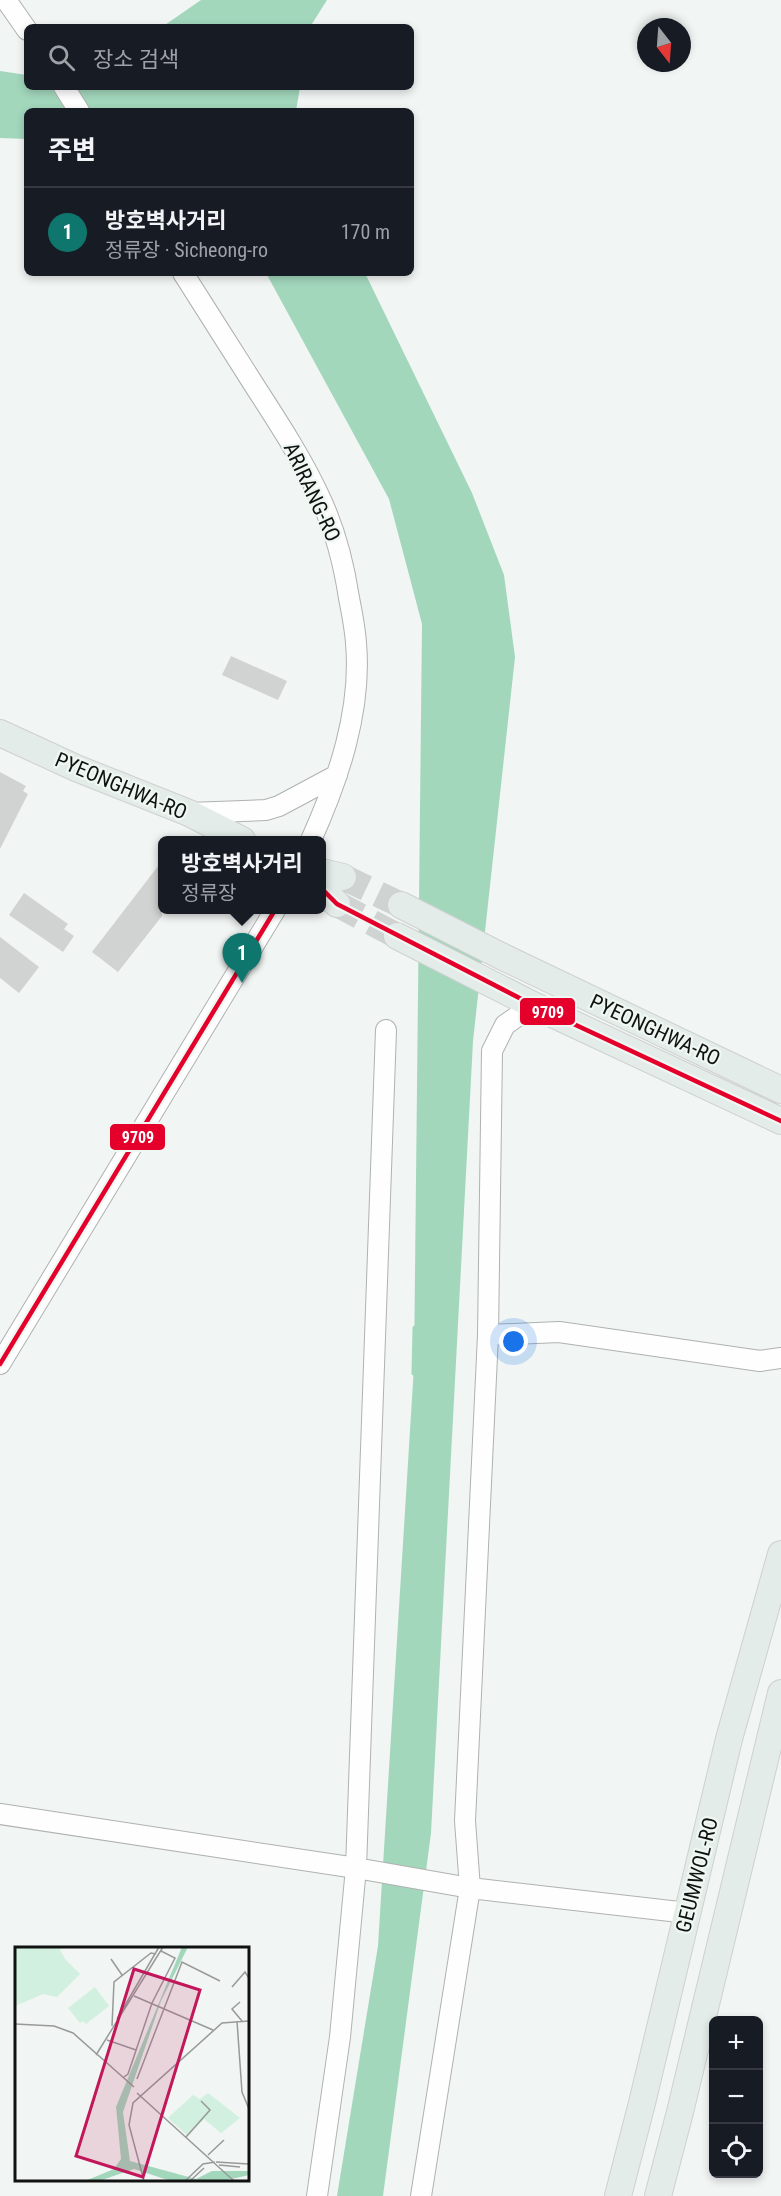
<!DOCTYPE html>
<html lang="ko">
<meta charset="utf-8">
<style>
:root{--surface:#171b24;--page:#242831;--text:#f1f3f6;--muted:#9ea1a6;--line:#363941;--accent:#0f766e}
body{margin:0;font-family:"Roboto Condensed","Noto Sans KR",sans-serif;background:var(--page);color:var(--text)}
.controls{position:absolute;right:18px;bottom:18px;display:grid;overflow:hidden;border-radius:9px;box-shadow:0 3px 9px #0003}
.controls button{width:54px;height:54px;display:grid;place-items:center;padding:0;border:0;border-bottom:2px solid var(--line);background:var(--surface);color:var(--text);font:30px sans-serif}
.compass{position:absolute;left:637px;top:18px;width:54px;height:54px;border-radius:50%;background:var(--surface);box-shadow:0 3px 9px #0003;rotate:163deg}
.you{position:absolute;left:514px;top:1342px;width:21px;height:21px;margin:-15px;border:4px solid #fff;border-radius:50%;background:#1a73e8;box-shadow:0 0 0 9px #1a73e833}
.badge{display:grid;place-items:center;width:39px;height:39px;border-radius:50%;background:var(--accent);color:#fff;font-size:20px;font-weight:700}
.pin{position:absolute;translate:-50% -50px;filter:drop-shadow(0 2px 3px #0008)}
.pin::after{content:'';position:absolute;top:32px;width:21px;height:18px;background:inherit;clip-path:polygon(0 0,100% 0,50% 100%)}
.popup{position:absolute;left:158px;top:836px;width:168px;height:78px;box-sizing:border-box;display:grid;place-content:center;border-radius:9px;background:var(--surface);filter:drop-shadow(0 2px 4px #0005);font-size:20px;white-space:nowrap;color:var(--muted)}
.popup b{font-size:22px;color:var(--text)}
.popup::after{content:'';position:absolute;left:50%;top:100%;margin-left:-12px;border:12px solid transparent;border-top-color:var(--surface)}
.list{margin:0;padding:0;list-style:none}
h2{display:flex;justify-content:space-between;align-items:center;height:78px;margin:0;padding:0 24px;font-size:26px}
h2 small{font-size:20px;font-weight:400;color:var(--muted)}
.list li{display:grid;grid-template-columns:39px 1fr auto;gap:18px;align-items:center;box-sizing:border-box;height:90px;padding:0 24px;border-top:2px solid var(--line)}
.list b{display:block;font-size:22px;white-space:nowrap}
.list p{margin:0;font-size:20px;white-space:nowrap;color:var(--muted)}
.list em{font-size:20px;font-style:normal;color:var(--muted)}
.icon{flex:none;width:33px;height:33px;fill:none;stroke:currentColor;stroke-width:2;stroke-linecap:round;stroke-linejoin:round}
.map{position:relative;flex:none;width:781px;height:2196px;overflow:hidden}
.search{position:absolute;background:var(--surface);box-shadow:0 3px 9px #0003;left:24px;top:24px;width:390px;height:66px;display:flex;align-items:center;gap:15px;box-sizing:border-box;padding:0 21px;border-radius:9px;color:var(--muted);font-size:22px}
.panel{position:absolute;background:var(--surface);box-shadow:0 3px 9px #0003;left:24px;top:108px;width:390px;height:168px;border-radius:9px}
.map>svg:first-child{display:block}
.water{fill:#a2d7bc}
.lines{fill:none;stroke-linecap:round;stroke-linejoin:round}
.stream{stroke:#a2d7bc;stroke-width:5}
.building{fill:#d1d3d2}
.major-tunnel{stroke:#cfd3d1;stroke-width:26;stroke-dasharray:26 13;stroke-linecap:butt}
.minor-casing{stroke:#afb2b0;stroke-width:22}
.major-casing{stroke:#cfd0d0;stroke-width:28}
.minor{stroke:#fdfefd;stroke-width:20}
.major{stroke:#e3ece8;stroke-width:26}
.bus-1-casing{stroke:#eff7f3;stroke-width:9}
.bus-1{stroke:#e4002b;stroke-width:4.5}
.labels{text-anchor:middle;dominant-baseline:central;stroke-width:4.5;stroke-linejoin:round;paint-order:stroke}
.street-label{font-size:21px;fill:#101211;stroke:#eff7f3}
.inset-road{fill:none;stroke:#979a99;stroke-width:1.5}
.view{fill:#c2185b;fill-opacity:0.15;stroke:#c2185b;stroke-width:3}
.inset-edge{fill:none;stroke:#101211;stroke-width:3}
.line-badge{stroke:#eff7f3;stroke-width:2}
.badge-label{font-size:16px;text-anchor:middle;font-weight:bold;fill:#fff}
</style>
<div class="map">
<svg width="781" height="2196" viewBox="0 0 781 2196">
<rect width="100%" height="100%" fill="#f1f5f3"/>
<path class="water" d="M201,0h126l-17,27h-148z
M0,71l27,4v12h273l-4,24h-269v28l-27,-1z
M266,273h99l107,220 32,82 11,82 -42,384 -42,792 -48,363h-46l41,-250 36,-580 8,-742 -33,-125z"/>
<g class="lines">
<path class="stream" d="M414,1373l1,-45"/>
</g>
<path class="building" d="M231,656l56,25 -9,19 -56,-25z
M0,772l26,14 -3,5 5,3 -28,55z
M162,861v55l-44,56 -26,-20z
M24,893l44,31 -4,5 10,7 -11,16 -54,-37z
M0,937l39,30 -20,26 -19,-15z"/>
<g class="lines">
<path class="major-tunnel" d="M343,877l58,28
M337,904l60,32"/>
<g class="minor-casing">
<path id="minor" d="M6,0l21,30
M64,87l15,24
M183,273c24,38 49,77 73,115 24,37 48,74 66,114 14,31 22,63 27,96 3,15 6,30 7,45 6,68 -18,137 -45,197
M189,813l77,-3 13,-4 58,-31
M488,1335l71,-3 201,29 21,-3
M0,1364l275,-454
M0,1814l356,54 114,20 218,25
M317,2196l23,-159 16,-169 30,-838
M421,2196l49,-308 -5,-67 23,-486 4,-284 13,-26 28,-20"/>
</g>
<g class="major-casing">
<path id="major" d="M0,733l76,35 113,45 53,27
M322,872l21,5
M322,889l15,15
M401,905l98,50 282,135
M397,936l136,69 248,116
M618,2196l24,-93 87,-364 52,-185
M658,2196l22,-84 101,-419"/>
</g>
<use href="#minor" class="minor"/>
<use href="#major" class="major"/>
<g class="bus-1-casing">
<path id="bus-1" d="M322,889l15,15 196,101 248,116
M0,1364l275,-454"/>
</g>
<use href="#bus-1" class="bus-1"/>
</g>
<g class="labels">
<g class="street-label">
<text transform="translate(312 492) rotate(65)">ARIRANG-RO</text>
<text transform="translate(121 786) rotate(23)">PYEONGHWA-RO</text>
<text transform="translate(655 1030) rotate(25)">PYEONGHWA-RO</text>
<text transform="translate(697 1875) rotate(-76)">GEUMWOL-RO</text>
</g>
</g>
<g transform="translate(15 1947)">
<rect width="234" height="234" fill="#f1f5f3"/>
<path d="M0,0h48l-3,3 5,9 15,15 -23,23 -14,-3 -28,12zM80,40l14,19 -23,18 -3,-3 -3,2 -12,-15zM193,146l32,25 -19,15 -17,-14 -16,17 -20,-18 25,-23 7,4z" fill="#d2f0e0"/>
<path d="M167,0h6l-27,54 -38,111 7,49 66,18 16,-8h37v4l-26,6h-52l-37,-12 -35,12h-14l29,-12 7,-10 -5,-52z" fill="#a2d7bc"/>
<path class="inset-road" d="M96,12l11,16M217,40l13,-15 4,6M119,49l79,34M225,55l-8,7 10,12M102,72l42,-72M222,74l5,71 7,17M0,77l39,2 19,7 61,54M97,79l2,-44 37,-29 5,1M92,93l29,10M81,108l67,-108M109,130l4,-3 24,-71 23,-45 -14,-7M122,132l45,-117 38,19M122,146l97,88M171,190l24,-27 -9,-9M193,208l16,-15M201,215l33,2M204,218l21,2M129,234l-15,-56 4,-22 89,-80 27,-2M170,234l18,-17 12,-2M175,234l14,-13"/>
<path class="view" d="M119,22l66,21 -57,187 -67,-21z"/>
<rect width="234" height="234" class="inset-edge"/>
</g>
<g class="line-badge">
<rect x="519" y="997" width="57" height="29" rx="6" fill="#e4002b"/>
<rect x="109" y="1123" width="57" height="28" rx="6" fill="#e4002b"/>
</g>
<g class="badge-label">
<text x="548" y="1018">9709</text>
<text x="138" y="1143">9709</text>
</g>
</svg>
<div class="controls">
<button>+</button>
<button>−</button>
<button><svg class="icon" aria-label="locate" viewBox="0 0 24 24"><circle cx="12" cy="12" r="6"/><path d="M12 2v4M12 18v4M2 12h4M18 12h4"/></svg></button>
</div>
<svg class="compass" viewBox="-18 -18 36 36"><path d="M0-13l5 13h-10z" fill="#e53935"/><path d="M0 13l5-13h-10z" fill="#9ea1a6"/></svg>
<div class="you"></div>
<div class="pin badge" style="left:242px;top:983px">1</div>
<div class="popup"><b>방호벽사거리</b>정류장</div>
<div class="search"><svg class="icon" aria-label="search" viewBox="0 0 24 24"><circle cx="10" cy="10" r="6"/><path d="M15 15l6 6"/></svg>장소 검색</div>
<section class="panel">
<h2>주변<small></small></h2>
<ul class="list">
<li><span class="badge">1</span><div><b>방호벽사거리</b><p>정류장 · Sicheong-ro</p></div><em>170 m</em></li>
</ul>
</section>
</div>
